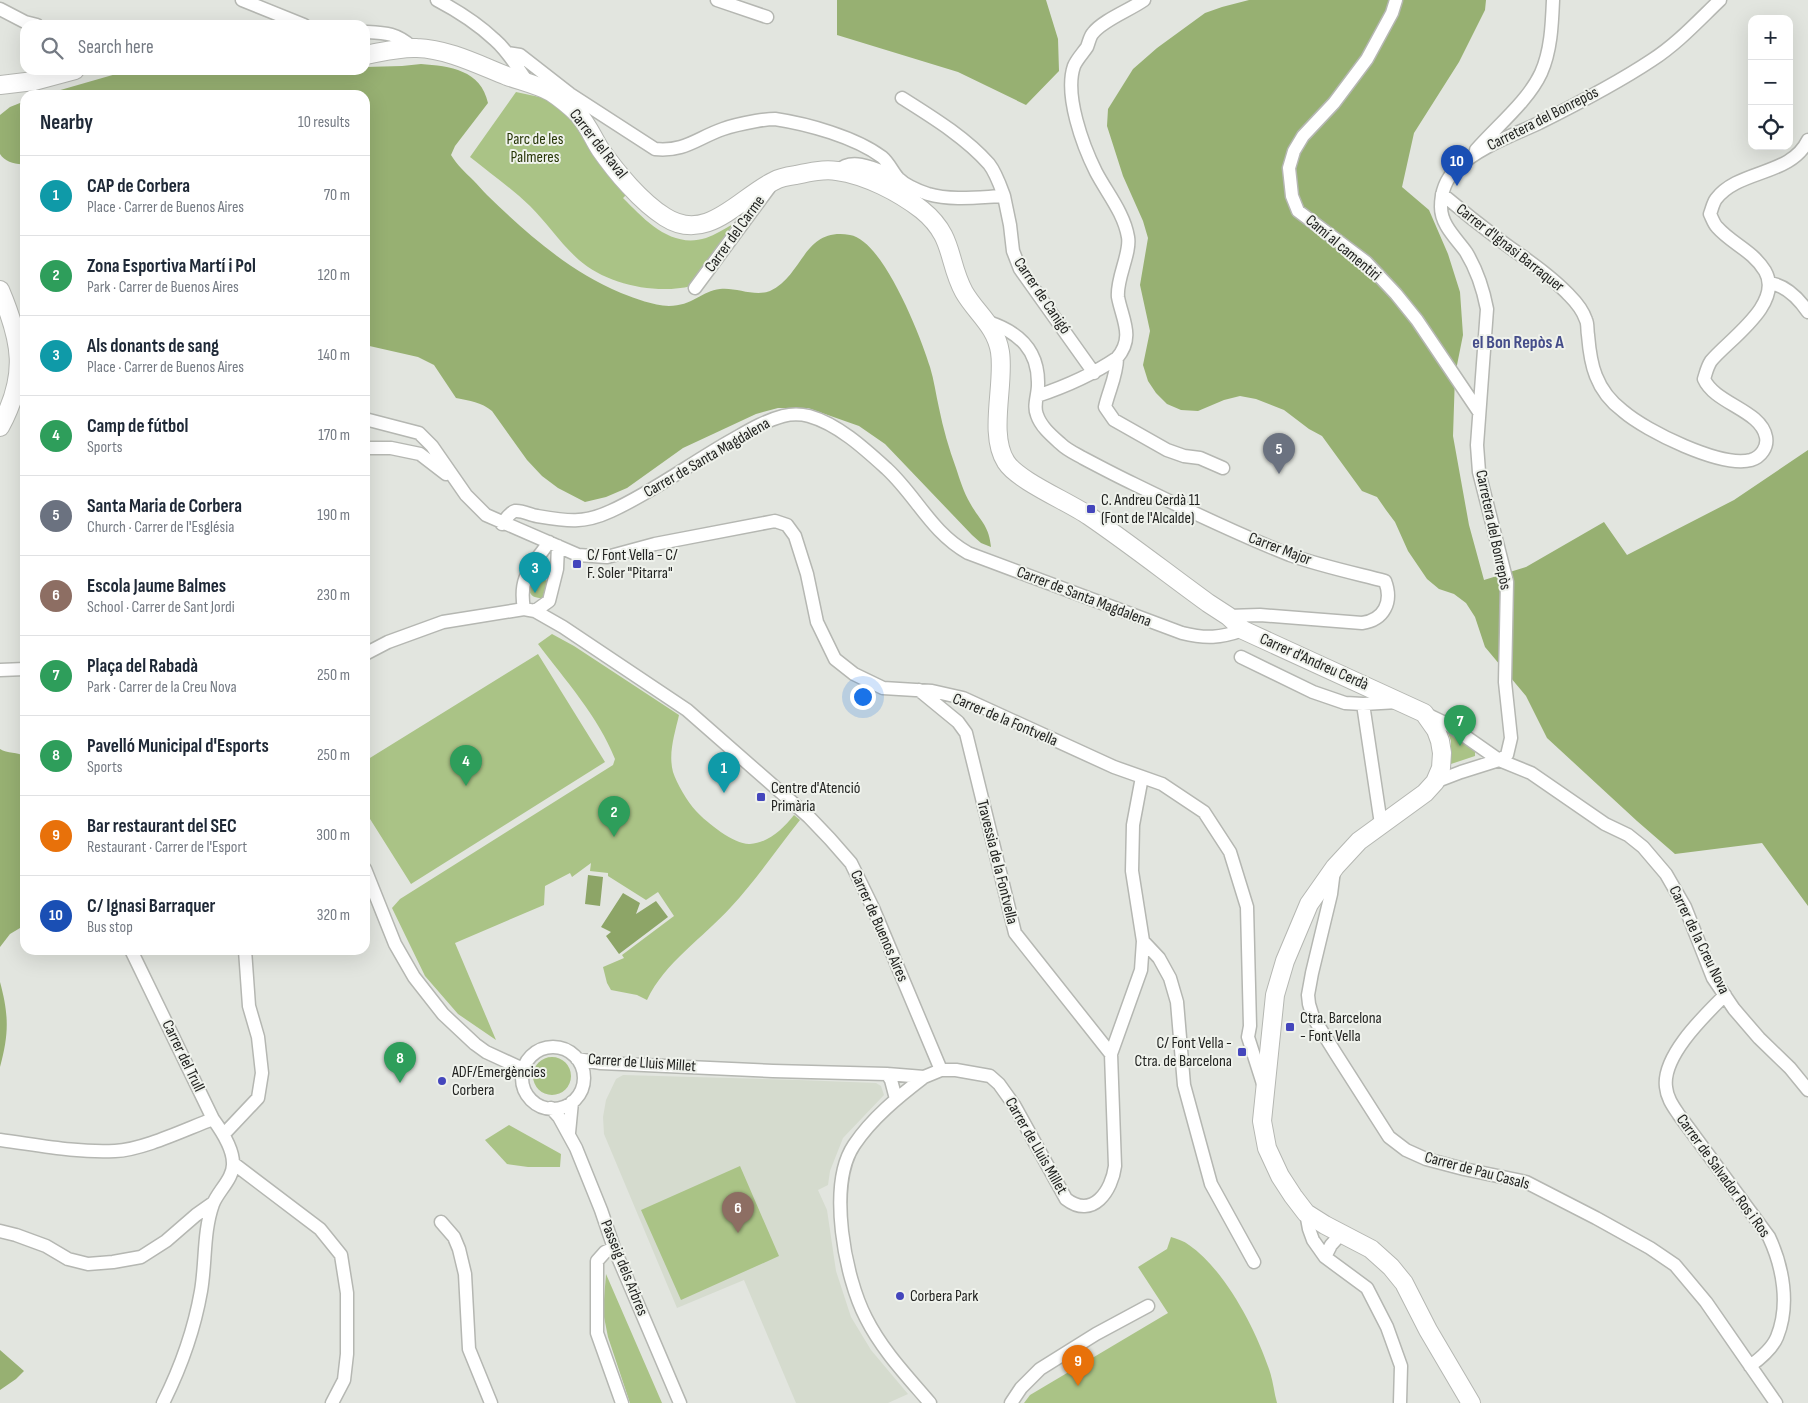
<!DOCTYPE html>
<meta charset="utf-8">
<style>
:root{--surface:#fff;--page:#f2f2f3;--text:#1f2937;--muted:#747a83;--line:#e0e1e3;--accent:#1a73e8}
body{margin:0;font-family:"Sofia Sans Condensed",sans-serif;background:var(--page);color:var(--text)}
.controls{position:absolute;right:15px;top:15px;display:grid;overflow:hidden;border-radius:10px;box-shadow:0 5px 20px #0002}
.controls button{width:45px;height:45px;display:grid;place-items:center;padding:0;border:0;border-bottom:1px solid var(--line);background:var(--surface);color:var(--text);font:25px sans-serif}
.you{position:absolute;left:862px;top:696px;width:18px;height:18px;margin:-12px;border:4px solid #fff;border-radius:50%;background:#1a73e8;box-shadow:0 0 0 8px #1a73e833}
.badge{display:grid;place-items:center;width:32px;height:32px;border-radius:50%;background:var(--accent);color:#fff;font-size:16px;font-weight:700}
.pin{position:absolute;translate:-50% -41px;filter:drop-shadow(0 1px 2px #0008)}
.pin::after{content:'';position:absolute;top:26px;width:18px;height:15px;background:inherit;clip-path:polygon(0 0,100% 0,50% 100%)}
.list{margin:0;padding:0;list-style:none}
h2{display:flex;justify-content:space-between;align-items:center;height:65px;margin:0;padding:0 20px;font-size:21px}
h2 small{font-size:16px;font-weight:400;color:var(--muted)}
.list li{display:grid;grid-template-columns:32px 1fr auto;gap:15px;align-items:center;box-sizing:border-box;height:80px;padding:0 20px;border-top:1px solid var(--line)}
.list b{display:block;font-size:19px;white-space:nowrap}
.list p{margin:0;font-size:16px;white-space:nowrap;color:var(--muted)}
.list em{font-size:16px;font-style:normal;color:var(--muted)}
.icon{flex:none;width:28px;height:28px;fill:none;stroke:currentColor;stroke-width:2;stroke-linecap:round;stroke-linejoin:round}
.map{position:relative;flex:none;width:1808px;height:1403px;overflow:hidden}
.search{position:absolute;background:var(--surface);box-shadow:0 5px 20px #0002;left:20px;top:20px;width:350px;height:55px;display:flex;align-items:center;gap:12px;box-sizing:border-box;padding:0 18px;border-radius:15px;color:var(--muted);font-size:19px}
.panel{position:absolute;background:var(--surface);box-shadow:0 5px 20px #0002;left:20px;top:90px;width:350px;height:865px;border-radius:15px}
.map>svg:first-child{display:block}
.built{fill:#d5dbce}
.green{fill:#aac386}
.forest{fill:#97b072}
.water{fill:#8da567}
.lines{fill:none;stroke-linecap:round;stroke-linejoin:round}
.street-casing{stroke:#b5b7b2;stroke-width:15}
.secondary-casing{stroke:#b5b7b2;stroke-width:20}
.street{stroke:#fff;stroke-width:12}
.secondary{stroke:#fff;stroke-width:18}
.poi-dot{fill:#4446bc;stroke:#eff2ec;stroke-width:2}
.labels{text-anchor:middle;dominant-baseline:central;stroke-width:4;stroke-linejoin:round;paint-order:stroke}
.street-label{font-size:16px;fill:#222321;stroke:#eff2ec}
.park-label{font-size:16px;fill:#273607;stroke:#eff2ec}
.poi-label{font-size:16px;fill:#222321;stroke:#eff2ec;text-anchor:start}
.neighbourhood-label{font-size:18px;font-weight:bold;fill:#454d8a;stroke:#eff2ec}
</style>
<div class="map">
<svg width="1808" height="1403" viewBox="0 0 1808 1403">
<rect width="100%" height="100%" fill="#e2e5df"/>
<path class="built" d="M623,1075l176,5 77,3 5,3 3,9 -41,43 -13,33 -2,14 -10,5 9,20 9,61 15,46 20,33 37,44 -20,9h-92l-52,-123 -67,28 -73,-174 -1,-17 3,-17 10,-21z"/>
<path class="green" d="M516,92l28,6 12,7 19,17 21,38 30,35 -3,3c22,22 48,51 83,40 9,-3 18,-9 27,-14l-42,62c-35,9 -85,-2 -112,-26 -18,-16 -32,-37 -49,-54 -19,-18 -40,-33 -60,-49z
M537,577l11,4 -3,14 -3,3c-8,0 -11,-2 -14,-9z
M552,634l22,12 105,69c-4,18 -11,38 -6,57 4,12 14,29 23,39 11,12 39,34 54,33 18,-1 33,-15 44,-29l6,5c-23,29 -44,60 -69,87 -28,31 -66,55 -84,93l-10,-5 -26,-5 -4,-7 -4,-16 21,-9 -2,-3 52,-39 -16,-24 -12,8 -38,-24v-3l-18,-2 1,-8 -19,14 -2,-4 -25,13 -1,19 -89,38 41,97 -38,-26 -33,-38 -33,-68 8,-9 213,-134 2,-6c-17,-43 -50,-79 -77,-115z
M538,654l67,108 -194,122 -46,-73v-50z
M1451,731l24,21v4l-24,8v-23l-3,-8z
M533 1076a19 19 0 1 1 38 0a19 19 0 1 1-38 0Z
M509,1125l52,29 -1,13h-32l-21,-3 -22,-24z
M740,1166l39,90 -98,44 -40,-90z
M1171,1237c6,2 13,4 18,8 36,25 66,83 80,124 4,11 5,23 8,34h-253l6,-8 138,-82 -30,-46 29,-18z
M606,1274l56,129h-32l-22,-66 -5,-25z"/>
<path class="forest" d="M837,0h209l12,39 1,32 -33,34 -68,-33 -121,-37z
M1249,0h237l-1,10 -26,52 -45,71 -12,54 27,23 19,44 12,38 3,43 -8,40 -2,61 16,89 15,55 42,-13 78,-45 23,33 107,-55 74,-50v456l-46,-63 -87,11 -38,-33 -90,-83 -21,-42 -41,-49 -10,-30 -9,-14 -12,-9 -15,-5 -12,-10 -19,-28 -13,-29 -9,-12 -9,-13 -15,-6 -40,-55 -13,-7 -25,-19 -28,-11 -16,-3 -16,4 -26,11 -17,-1 -14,-6 -11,-11 -8,-12 -5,-16 7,-34 -10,-46 8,-47 -5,-17 -20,-45 -16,-50 1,-17 25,-40 24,-21 48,-35 17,-6z
M421,64c29,2 60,6 67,39l-33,43 -4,9c6,10 14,17 22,25 5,5 9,10 14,15 40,39 82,76 134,98 16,6 31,12 48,13 23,0 33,-15 51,-17 16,-2 34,8 50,2 34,-16 33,-64 80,-56 33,5 71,102 80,132 4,13 6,28 9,41 4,20 10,41 17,60 4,12 8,25 14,35 10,18 19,22 21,44l-10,-4 -9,-8 -87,-91 -26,-18 -51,-18h-30l-22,6 -73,34 -56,40 -21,9 -21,5 -27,-14 -16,-12 -15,-16 -35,-49c-11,-9 -22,-10 -36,-13l-22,-33 -16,-8 -53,-12v-250h-322l87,-25h164l37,3 8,-3h26v-3l37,-1z
M25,101v63c-9,1 -20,-2 -25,-10v-39l10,-8z
M0,749c7,5 18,2 25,8v168l-15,9 -10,13z
M0,982c9,33 9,52 0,85z
M0,1350l24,21 -8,8 -16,11z"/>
<path class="water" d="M588,875l15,2 -3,29 -15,-2z
M623,893l17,10 -4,11 20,-13 12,16 -49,37 -13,-18 5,-4 -10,-5z"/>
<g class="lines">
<g class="street-casing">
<path id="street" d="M242,0l62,25
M437,0c21,11 41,24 58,40 14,12 23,29 34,44
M717,0l50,17
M1396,0l-4,13 -25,46 -33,44 -31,33 -9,15 -5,17 3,28 6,15 68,51 30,32 21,26 62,92
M0,9l25,13 12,3
M365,32c21,1 31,1 47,15
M507,53l13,2 50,39 85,55c30,3 42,-11 68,-20 11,-4 22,-6 33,-8 6,-1 13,-2 19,-2 33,5 80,18 107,38 7,6 10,14 16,21 7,7 21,13 30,16 24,7 52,3 76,2l6,29 3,26 7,18 74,104
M902,98c30,19 63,39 87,66 7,9 11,21 15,32
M1476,150c21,-24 52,-49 65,-77 10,-22 11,-49 12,-73
M838,171c15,-16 43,1 60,7
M1442,194c19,16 39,32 59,47 23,17 48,33 68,54 7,7 14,16 17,25 2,4 1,10 2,15 1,12 3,29 8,41 5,13 15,26 27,35 23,20 98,57 128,49 10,-3 17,-13 15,-23 -5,-27 -51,-33 -62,-58 2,-6 3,-12 7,-18 17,-21 73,-57 54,-90 -13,-21 -33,-27 -48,-44 -3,-3 -5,-9 -7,-13 2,-5 3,-11 6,-15 23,-30 75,-23 92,-59
M1769,283c17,2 30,16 39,29
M695,288l74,-100
M988,322c31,10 51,28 50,63 0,10 -5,21 -1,30 4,12 15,21 24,29 6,6 15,10 22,14 17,9 34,18 51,26 51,25 103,50 156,71 31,11 64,18 95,26 8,21 -1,39 -23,42l-102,-8 -32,1
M1117,358c18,-21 5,-39 1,-61 -2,-18 13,-44 10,-60 -4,-24 -21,-44 -32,-65 -13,-26 -32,-77 -22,-106 3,-7 9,-13 13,-19 2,-5 3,-11 6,-14 10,-13 37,-23 51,-33
M1037,396c30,-10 55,-21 80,-38 0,17 -8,32 -12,49l9,13 53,30 17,6 16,2 23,10
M365,419l54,14 13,13 34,49 20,20 92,40 29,2 48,-13 120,-23 12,4 8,11 12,38 10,48 18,37 19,15 29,14 49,3 31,7 151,69 48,17 42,28 26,40 17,55 3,119 -2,11 16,50
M365,448h26l29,6 26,20
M502,524c4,-5 7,-11 13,-13 7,-1 15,4 22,5 30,5 46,8 74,-5 42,-19 80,-48 121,-71 16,-9 32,-19 51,-24 8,-2 18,-2 26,0 29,8 56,33 78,53 30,28 44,63 81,84l214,80c24,6 38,5 61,-3
M524,609c-6,-33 8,-42 25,-67
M535,611l14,-10 8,-32 1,-23
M365,654l23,-12 55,-20 81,-13 11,2 28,16 124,83 122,107 21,22 21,24 22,45 68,162
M1241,657l72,35 32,11 18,1 35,-2
M0,670l25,-1
M919,690l39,32 8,11 49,200 96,121
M1363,704l18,120
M1424,713l25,12 50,35 32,13 74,51 23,11 15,12 23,27 19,33 28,71 21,31 25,29 31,30 18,22
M1435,782l26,-10 38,-12 8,-5 4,-17 -6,-56 2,-100 -28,-110 -2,-27 10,-136c-4,-21 -10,-39 -21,-57 -10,-14 -25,-27 -25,-45 0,-14 5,-28 15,-38 23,-22 55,-33 83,-46 38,-19 77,-39 113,-63 25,-16 46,-39 68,-60
M365,869l30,75 19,33 29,37 32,30 11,8 37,17
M1334,870l-3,24 -19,79 -4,22 1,9 4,13 23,37 53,83 17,13 20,9 38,10 62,13 70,36 54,30 25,17 31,37 70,101
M1143,941l16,17 11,20 7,24 7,83 27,99 43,78
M131,950l82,169c8,11 20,30 20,44 1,15 -15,28 -20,41 -10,28 -7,58 -12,87 -7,40 -20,76 -38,112
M1725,995c-21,21 -63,61 -59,92 1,11 7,19 13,28l90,122c14,30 21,68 8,100 -5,12 -16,21 -27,29
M522 1078a31 31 0 1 1 62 0a31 31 0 1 1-62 0Z
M577,1059l24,4 172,8 114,3 37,3 17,-7h15l34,6 9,8 15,21 52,94c27,21 46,-9 49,-33l-4,-112 30,-84 2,-29 -11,-70 1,-46 9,-48
M887,1074l4,6 5,19
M924,1077c-26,20 -52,41 -70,68 -27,40 -9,133 12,173 16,32 41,58 64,85
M551,1108l8,9 17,31 25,62 13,38 66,155
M569,1133l3,-31
M224,1134l34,-36 4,-25 -4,-36 -9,-31 -4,-56
M0,1140c38,5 77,13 115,11 28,-1 71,-22 98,-32
M233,1163l87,66 21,26 6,38v61l-3,26 -12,23
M1306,1213l3,16 4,11 12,17 42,31 20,39 14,39 -1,37
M441,1222l13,15 5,12 6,25 4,75 22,54
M0,1231l16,4 30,11 22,13 20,5 25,-2 28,-5 25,-16 30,-26 17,-12
M614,1248l-9,4 -8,9v72l25,70
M1325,1257l6,-12 10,-11
M1011,1403l10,-15 19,-19 56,-35 52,-28"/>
</g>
<g class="secondary-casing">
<path id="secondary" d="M365,55c17,-3 35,-8 52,-7 31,1 62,17 90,28 14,5 31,9 44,16 9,6 19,14 27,22 10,11 15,24 22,35 16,23 41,53 65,68 42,27 74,-19 109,-36 7,-4 15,-5 22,-6 14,-3 28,-6 41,-4 29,4 62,21 85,39 33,27 25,51 42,82 12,21 32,34 36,60 5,32 -12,82 6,110 12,19 63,40 83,54 41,28 79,58 119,87l20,13 15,14 181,83 12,17 4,11 2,12 -1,15 -6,14 -10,11 -66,48 -24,26 -26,37 -24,57 -10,34 -13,126 5,27 13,28 13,20 13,17 19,12 46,24 20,18 13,16 24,47 43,73
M0,85l34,-4 41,-11
M0,290c22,52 28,85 0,137"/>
</g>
<use href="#street" class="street"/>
<use href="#secondary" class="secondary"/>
</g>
<g class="poi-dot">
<rect x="1086" y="504" width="10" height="10" rx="2.5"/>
<rect x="572" y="559" width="10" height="10" rx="2.5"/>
<rect x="756" y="792" width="10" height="10" rx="2.5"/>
<rect x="1285" y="1022" width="10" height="10" rx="2.5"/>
<rect x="1237" y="1047" width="10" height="10" rx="2.5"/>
<circle cx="442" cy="1081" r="5"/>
<circle cx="900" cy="1296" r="5"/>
</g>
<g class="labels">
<g class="street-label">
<text transform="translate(1543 119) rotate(-27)">Carretera del Bonrepòs</text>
<text transform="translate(598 144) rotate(52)">Carrer del Raval</text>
<text transform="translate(735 234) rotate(-54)">Carrer del Carme</text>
<text transform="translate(1343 248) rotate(40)">Camí al camentiri</text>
<text transform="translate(1510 248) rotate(38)">Carrer d'Ignasi Barraquer</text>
<text transform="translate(1042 296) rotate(56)">Carrer de Canigó</text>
<text transform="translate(707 458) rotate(-30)">Carrer de Santa Magdalena</text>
<text transform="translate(1493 530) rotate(78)">Carretera del Bonrepòs</text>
<text transform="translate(1280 549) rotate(21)">Carrer Major</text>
<text transform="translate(1084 597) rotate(21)">Carrer de Santa Magdalena</text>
<text transform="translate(1314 662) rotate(24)">Carrer d'Andreu Cerdà</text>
<text transform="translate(1005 720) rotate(23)">Carrer de la Fontvella</text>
<text transform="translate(997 862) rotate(76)">Travessia de la Fontvella</text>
<text transform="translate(879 926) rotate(66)">Carrer de Buenos Aires</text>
<text transform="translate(1699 940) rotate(64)">Carrer de la Creu Nova</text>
<text transform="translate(183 1056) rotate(64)">Carrer del Trull</text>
<text transform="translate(642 1063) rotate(4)">Carrer de Lluis Millet</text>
<text transform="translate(1036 1146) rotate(60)">Carrer de Lluis Millet</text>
<text transform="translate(1477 1171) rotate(15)">Carrer de Pau Casals</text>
<text transform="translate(1723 1176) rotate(54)">Carrer de Salvador Ros i Ros</text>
<text transform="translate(624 1268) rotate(68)">Passeig dels Arbres</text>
</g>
<g class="park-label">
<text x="535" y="139">Parc de les<tspan x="535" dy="18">Palmeres</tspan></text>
</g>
<g class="poi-label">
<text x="1101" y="500">C. Andreu Cerdà 11<tspan x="1101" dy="18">(Font de l'Alcalde)</tspan></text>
<text x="587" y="555">C/ Font Vella - C/<tspan x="587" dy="18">F. Soler "Pitarra"</tspan></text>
<text x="771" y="788">Centre d'Atenció<tspan x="771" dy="18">Primària</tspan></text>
<text x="1300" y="1018">Ctra. Barcelona<tspan x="1300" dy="18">- Font Vella</tspan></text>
<text x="1232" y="1043" text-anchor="end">C/ Font Vella -<tspan x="1232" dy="18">Ctra. de Barcelona</tspan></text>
<text x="452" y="1072">ADF/Emergències<tspan x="452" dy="18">Corbera</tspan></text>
<text x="910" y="1296">Corbera Park</text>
</g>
<g class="neighbourhood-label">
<text x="1518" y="342">el Bon Repòs A</text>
</g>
</g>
</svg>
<div class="controls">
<button>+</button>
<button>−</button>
<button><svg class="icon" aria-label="locate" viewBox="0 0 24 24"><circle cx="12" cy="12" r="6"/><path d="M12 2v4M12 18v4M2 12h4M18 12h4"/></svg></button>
</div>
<div class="you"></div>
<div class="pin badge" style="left:724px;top:793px;background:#0f9aa8">1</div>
<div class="pin badge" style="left:614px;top:837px;background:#2e9e5b">2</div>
<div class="pin badge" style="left:535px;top:593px;background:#0f9aa8">3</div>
<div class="pin badge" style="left:466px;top:786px;background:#2e9e5b">4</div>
<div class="pin badge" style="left:1279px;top:474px;background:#6b7280">5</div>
<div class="pin badge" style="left:738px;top:1233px;background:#8d6e63">6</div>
<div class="pin badge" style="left:1460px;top:746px;background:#2e9e5b">7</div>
<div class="pin badge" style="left:400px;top:1083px;background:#2e9e5b">8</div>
<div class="pin badge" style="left:1078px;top:1386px;background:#e8710a">9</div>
<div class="pin badge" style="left:1457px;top:186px;background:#1a4fb4">10</div>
<div class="search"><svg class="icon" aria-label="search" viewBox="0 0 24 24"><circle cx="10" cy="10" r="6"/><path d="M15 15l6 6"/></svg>Search here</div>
<section class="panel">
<h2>Nearby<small>10 results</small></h2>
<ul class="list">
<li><span class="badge" style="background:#0f9aa8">1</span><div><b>CAP de Corbera</b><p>Place · Carrer de Buenos Aires</p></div><em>70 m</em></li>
<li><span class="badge" style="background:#2e9e5b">2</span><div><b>Zona Esportiva Martí i Pol</b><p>Park · Carrer de Buenos Aires</p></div><em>120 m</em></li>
<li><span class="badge" style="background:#0f9aa8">3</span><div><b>Als donants de sang</b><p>Place · Carrer de Buenos Aires</p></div><em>140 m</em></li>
<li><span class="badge" style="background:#2e9e5b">4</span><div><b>Camp de fútbol</b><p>Sports</p></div><em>170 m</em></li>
<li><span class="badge" style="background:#6b7280">5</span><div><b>Santa Maria de Corbera</b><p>Church · Carrer de l'Església</p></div><em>190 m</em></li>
<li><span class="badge" style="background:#8d6e63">6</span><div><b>Escola Jaume Balmes</b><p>School · Carrer de Sant Jordi</p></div><em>230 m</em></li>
<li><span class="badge" style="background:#2e9e5b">7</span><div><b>Plaça del Rabadà</b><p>Park · Carrer de la Creu Nova</p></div><em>250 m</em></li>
<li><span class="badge" style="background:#2e9e5b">8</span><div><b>Pavelló Municipal d'Esports</b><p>Sports</p></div><em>250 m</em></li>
<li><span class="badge" style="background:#e8710a">9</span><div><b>Bar restaurant del SEC</b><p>Restaurant · Carrer de l'Esport</p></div><em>300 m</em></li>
<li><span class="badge" style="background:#1a4fb4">10</span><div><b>C/ Ignasi Barraquer</b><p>Bus stop</p></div><em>320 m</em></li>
</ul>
</section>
</div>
